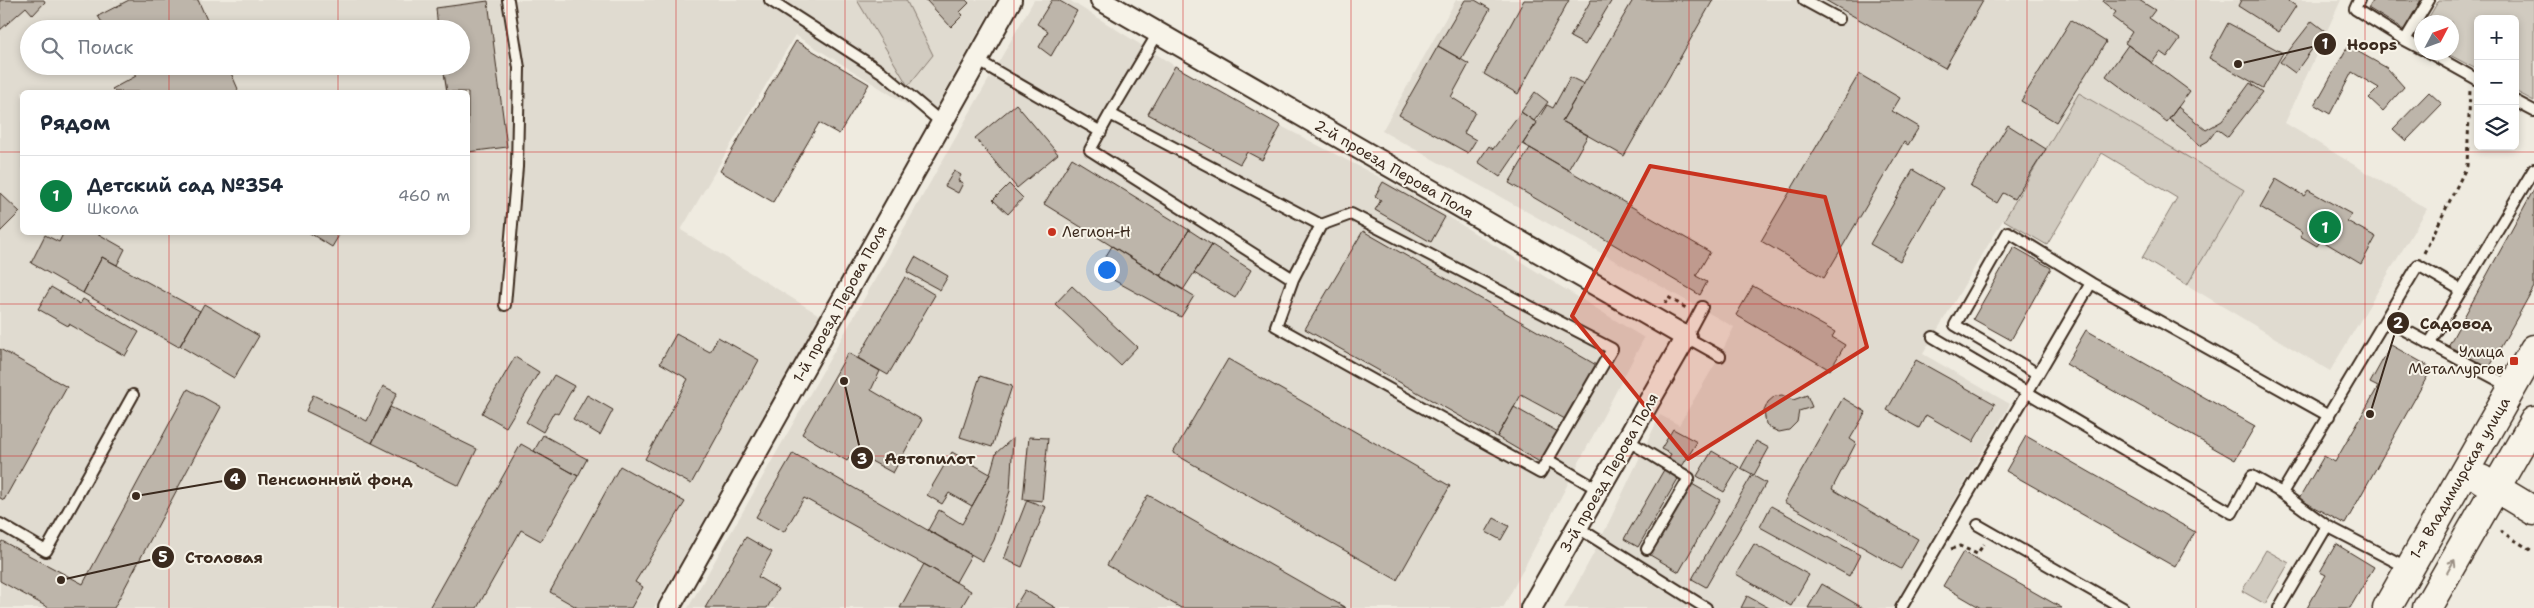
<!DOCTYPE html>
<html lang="ru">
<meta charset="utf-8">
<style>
:root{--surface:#fff;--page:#f2f2f3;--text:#1f2937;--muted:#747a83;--line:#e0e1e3;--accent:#0b8043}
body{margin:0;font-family:"Shantell Sans",sans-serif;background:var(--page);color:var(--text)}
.controls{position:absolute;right:15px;top:15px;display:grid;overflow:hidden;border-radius:8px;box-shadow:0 2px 8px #0003}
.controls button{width:45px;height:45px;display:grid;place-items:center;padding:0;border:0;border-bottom:1px solid var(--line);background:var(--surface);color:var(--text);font:25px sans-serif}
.compass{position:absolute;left:2414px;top:15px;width:45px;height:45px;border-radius:50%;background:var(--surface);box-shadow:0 2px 8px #0003;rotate:49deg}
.you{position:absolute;left:1106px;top:269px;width:18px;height:18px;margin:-12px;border:4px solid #fff;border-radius:50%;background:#1a73e8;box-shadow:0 0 0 8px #1a73e833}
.badge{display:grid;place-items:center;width:32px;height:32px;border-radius:50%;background:var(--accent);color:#fff;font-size:16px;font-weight:700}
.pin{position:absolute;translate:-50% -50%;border:2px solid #fff;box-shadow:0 1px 5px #0006}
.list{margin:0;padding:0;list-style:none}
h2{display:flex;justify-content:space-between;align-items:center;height:65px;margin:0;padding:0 20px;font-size:21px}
h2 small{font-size:16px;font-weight:400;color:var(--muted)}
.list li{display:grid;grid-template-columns:32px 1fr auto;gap:15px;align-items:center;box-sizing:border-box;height:80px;padding:0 20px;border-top:1px solid var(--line)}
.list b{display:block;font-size:19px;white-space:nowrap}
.list p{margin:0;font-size:16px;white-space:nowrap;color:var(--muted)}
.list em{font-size:16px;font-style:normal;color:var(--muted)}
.icon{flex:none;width:28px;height:28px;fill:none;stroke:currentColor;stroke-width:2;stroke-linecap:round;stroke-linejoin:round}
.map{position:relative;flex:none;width:2534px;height:608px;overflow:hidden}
.search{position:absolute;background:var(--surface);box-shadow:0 2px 8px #0003;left:20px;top:20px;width:450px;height:55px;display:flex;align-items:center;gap:12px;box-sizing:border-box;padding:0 18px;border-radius:28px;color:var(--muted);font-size:19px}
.panel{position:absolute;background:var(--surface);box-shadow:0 2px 8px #0003;left:20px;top:90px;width:450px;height:145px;border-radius:8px}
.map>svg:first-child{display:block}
.built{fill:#e0dbd0;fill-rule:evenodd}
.green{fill:#d1cbc0;stroke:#867a6f}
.building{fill:#bdb5aa;stroke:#3b2a1e}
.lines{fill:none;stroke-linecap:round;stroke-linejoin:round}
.lane-casing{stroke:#3b2a1e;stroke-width:14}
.street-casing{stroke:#3b2a1e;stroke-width:24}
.secondary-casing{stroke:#3b2a1e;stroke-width:31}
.path{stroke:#3b2a1e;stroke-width:3;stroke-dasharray:4 4;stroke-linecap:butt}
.lane{stroke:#f7f3e8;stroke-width:10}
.street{stroke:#f7f3e8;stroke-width:20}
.secondary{stroke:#f7f3e8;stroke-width:28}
.oneway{stroke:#998e83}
.marked{fill:#c8321e;fill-opacity:0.2;stroke:#c8321e;stroke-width:4;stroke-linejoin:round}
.grid{fill:none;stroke:#d62828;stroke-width:1;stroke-opacity:0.55}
.poi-dot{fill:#c8321e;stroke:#f7f3e8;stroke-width:2}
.labels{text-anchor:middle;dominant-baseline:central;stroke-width:4;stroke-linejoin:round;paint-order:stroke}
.street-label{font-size:15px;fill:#3b2a1e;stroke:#f7f3e8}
.poi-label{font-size:15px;fill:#3b2a1e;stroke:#f7f3e8;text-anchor:start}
.leader{fill:none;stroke:#3b2a1e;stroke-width:2}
.callout-dot{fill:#3b2a1e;stroke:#f7f3e8;stroke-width:2}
.mark-label{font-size:15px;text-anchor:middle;font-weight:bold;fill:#fff}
.callout-label{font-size:16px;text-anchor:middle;font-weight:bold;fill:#3b2a1e;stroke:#f7f3e8;stroke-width:4;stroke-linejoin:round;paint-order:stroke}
</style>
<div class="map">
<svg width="2534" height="608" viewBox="0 0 2534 608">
<rect width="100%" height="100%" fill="#efebe0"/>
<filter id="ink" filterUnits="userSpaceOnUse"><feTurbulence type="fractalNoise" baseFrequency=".02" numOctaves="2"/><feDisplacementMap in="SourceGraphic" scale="10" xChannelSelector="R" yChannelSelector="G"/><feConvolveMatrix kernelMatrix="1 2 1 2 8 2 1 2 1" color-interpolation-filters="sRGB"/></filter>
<g filter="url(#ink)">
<path class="built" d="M0,0h996l-66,119 -135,-84 -114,195 140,86 -167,292h-654zM29,29h432v37h-432zM22,92h446v140h-446z
M1034,0h35l106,66 106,60 129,67 234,145 -141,270h-815z
M1456,0h885l-56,123 142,86 -97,162 -143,-86 56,-94 -164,-98 -156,261 87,50 -117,204h-329l31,-57 65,-136 19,10 41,-69 14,-29 -352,-196z"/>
<path class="green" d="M857,0h49l27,55 -25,31z
M2439,0h95v101l-19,-10v-72h-37v51l-32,-17 6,-1v-30h-26z
M2079,93l165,97 -57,95 -45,-27 35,-60 -75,-45 -55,92 -43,-25z
M2266,550l23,13 -24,41 -23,-13z"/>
<path class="building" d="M0,0h44l1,2 -12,13 -7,-8 -26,23z
M129,0h69l13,29h-105l-8,-13z
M926,0h40l3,3 -9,9 3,3 -12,12z
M1052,0h6l19,11 -26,45 -12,-9 9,-16 -11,-7z
M1465,0h10l15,9 -29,50 -23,-13z
M1524,0h45l-51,94 -34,-20z
M1591,0h21l-27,45 -15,-8z
M1633,0h80l-89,156 -62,-35z
M1825,0h156l2,1 -38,67z
M2104,0h35l16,10 -6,8 31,21 -13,18 -7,-5 -8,11 -27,-20 7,-11 -20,-15 4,-5 -13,-10z
M2241,0h46l9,6 -17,26 -41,-26z
M2373,0h48l-17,30 -36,-22z
M488,1l19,146 -39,5v-60h-21l-4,-26h18v-37h-23l-2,-21z
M2071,20l35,22 -50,80 -35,-21z
M2312,21l13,10 -30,42 -15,-11z
M2228,23l55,30 -20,35 -54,-30z
M796,41l73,43 -30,50 -20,-11 -46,79 -53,-31z
M2128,45l62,46 -23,31 -61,-46z
M1438,46l31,18 -18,33 24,15 -11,21 12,7 -8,13 -69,-38z
M2348,46l39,22 17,19 -21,24 -14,-13 10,-10 -27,-16 -22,42 -15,-9z
M130,66h98l10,23 -2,3h-121l-3,-3 24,-13z
M1175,66l106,60 -19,34 -15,-8 -7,12 -92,-50z
M1859,74l41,24 -8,13 27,16 -11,18 -4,-3 -80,136 -63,-37z
M1570,77l14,7 -22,37 26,14 -20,35 -45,-26 24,-39 6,3z
M2250,83l13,9 -35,45 -11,-8 -9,12 -9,5 -13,-14 -17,-13 9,-12 28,23 16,-9z
M1535,92l13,10 -14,19 -13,-9z
M2429,92l13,12 -36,37 -13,-12z
M1016,104l42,50 -41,34 -42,-50z
M1521,112l16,11 -37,54 -22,-15 11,-16 4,3z
M2008,125l38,24 -32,50 -11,-6 -6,10 -27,-17z
M1530,148l180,104 -14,24 11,6 -7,13 -191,-112z
M1072,158l117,72 -29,46 -116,-72z
M1913,170l30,18 -43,73 -30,-17z
M954,171l7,4 -3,6 5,2 -5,10 -13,-7z
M2276,179l28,17 4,-6 43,24 -4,7 29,16 -15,27 -40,-24 -4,6 -17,-10 3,-4 -43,-25z
M1383,182l62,35 -14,25 -56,-32 6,-10 -6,-4z
M1009,184l14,14 -15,16 -15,-14z
M2534,189v98l-47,85 -41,-22z
M0,193l20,19 -20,20z
M1189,230l23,15 -29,45 -23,-14z
M1363,231l235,135 -33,53 -44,-24 -24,42 -192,-108z
M64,232h31l30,17 -8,16 -15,-8 -19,36 -52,-30 14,-28 14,7z
M308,232h33l-9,15z
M1212,245l39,25 -16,28 -41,-25z
M1112,246l82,50 -13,21 -84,-46z
M2014,247l37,21 -40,72 -38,-21z
M102,257l98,54 -21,36 -96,-54z
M915,257l33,19 -8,14 -33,-18z
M905,277l30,18 -47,80 -30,-17z
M1072,286l65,61 -17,18 -65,-61z
M1753,286l82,46 -3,5 13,8 -15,25 -94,-55z
M51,287l29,17 3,-5 56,33 -14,24 -56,-32 -1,2 -30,-17z
M204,304l55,32 -25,42 -54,-32z
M2086,330l169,96 -20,34 -169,-96z
M676,334l34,18 8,-15 41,23 -68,124 -46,-25 43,-80 -28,-16z
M2391,345l41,23 -87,156 -46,-25 25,-43 11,6 43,-75 -8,-4z
M0,349l67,38 -63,113 -4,-2z
M848,353l32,18 -9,19 51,30 -29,53 -40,-22 -6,10 -45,-27z
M515,357l24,15 -33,55 -24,-14z
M1228,359l222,127 -53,94 -224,-127z
M1916,360l79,44 -22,38 -47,-27 -7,13 -32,-18z
M554,375l20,11 -16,28 -4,-2 -11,20 -17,-10z
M980,376l32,10 -20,61 -32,-10z
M383,386l14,7 -25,50 -66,-32 7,-16 54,26z
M188,389l33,18 -107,201h-65l-49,-27v-36l2,-4 81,43z
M587,395l26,15 -13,25 -27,-16z
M1782,395l11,5 14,-5 5,12 -13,4 -2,11 -8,8 -10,2 -7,-3 -6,-5 -2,-13 4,-9 7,-6z
M1843,398l23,14 -16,27 6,4 -24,46 86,50 -17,30 -117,-67z
M390,407l87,42 -18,37 -87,-43z
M1514,407l46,26 -17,31 -46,-27z
M1673,429l24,13 -16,26 -13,-8 3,-6 -10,-5z
M543,435l44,24 -9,17 -44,-25z
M2026,436l169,96 -20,35 -169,-96z
M1029,437l19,1 -6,63 -19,-2z
M1013,438l-3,53 -16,49 -11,21 -55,-31 11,-20 23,14 28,-50 6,-21z
M1756,441l13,7 -15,27 -13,-7z
M521,444l57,32 -37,65 -20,-11 -44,78h-48z
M1712,451l27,16 -15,25 -27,-16z
M952,452l38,22 -18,32 -23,-13 -7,11 -15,-9z
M793,453l178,102 -15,27 -152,-84 -20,34 -28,-15z
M620,466l65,36 -50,80 8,5 -12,21h-53l-28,-16z
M1665,468l14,9 -41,70 -14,-8z
M1752,475l14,8 -60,104 -14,-8z
M1692,484l28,16 -41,72 -29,-17z
M1148,495l198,113h-165l-74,-43z
M1027,500l19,7 -24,60 -18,-8z
M1771,506l89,49 -11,21 -89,-49z
M1494,518l15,8 -8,14 -15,-8z
M746,537l26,15 -14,25 20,12 -11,19h-62z
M1754,544l55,31 -18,31 -55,-32z
M2336,544l38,23 -24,41h-43l19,-33 -6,-3z
M1963,552l99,56h-81l-38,-22z
M924,564l47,27 -10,17h-61z
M1822,584l41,24h-55z
M1025,590l31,18h-42z
M1747,596l22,12h-28z"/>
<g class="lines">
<g class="lane-casing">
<path id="lane" d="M770,0l113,73 59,50
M1804,0l35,19
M2359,0l-4,9 50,31 24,-40
M2405,40l17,9
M2428,52l50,28
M977,60l124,72
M2515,101l19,10
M1110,114l-20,36 203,129 28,-54 -211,-111 48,-81
M1293,279l-17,47 264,147 72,-124 -261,-135 -30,11
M2091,283l238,133
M505,305l12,-138 2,-99 -11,-68
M1702,307l-16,30 34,19
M2386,320l125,67
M1933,337l299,176 20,-37 30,17
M2429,344l105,-175
M1627,440l62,38 -42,71
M1548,460l51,30
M0,524l46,27 87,-156
M1978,525l145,83
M2327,526l-45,-33 136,-228 43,25
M1577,527l129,81
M1901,608l137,-234 -83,-49 53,-93 83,51 -53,91
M2279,608l48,-82 81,42"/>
</g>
<g class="street-casing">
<path id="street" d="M1101,0l585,337 -155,271
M669,608l342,-608"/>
</g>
<g class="secondary-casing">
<path id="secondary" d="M2481,479l53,32
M2387,608l147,-259
M2427,608l107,-187"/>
</g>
<path class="path" d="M2424,253l43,-87 3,-76
M1665,304l3,-7 18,11
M2500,531l34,21
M1951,549l9,-3 17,8 7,-10"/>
<use href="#lane" class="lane"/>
<use href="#street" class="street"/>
<use href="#secondary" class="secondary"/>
</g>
<defs><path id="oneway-shaft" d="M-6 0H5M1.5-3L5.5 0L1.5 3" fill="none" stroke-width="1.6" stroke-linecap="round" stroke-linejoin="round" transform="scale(1.25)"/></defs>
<use class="oneway" href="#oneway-shaft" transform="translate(2451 566) rotate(-60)"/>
</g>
<path class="marked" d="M1650,166l175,31 42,150 -179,112 -116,-143z"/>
<path class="grid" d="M169,0v29M338,0v29M507,0v608M676,0v608M845,0v608M1014,0v608M1183,0v608M1351,0v608M1520,0v608M1689,0v608M1858,0v608M2027,0v608M2196,0v608M2365,0v608M169,66v26M338,66v26M0,152h22M468,152h2066M169,232v376M338,232v376M0,304h2534M0,456h2534"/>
<g class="poi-dot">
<circle cx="1052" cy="232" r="5"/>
<rect x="2509" y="356" width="10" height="10" rx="2.5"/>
</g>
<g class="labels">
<g class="street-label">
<text transform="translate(1394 169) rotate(30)">2-й проезд Перова Поля</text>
<text transform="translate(840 304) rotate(-61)">1-й проезд Перова Поля</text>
<text transform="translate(1609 473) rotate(-60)">3-й проезд Перова Поля</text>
<text transform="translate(2460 478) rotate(-60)">1-я Владимирская улица</text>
</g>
<g class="poi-label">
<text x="1062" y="232">Легион-Н</text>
<text x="2504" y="352" text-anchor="end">Улица<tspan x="2504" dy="17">Металлургов</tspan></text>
</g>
</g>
<path class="leader" d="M2238 64L2325 44M2370 414L2398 323M844 381L862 458M136 496L235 479M61 580L163 557"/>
<g class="callout-dot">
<circle cx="2238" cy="64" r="5"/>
<circle cx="2370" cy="414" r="5"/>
<circle cx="844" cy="381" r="5"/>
<circle cx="136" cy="496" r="5"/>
<circle cx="61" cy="580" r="5"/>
<circle cx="2325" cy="44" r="12"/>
<circle cx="2398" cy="323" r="12"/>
<circle cx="862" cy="458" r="12"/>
<circle cx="235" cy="479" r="12"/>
<circle cx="163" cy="557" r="12"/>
</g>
<g class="mark-label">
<text x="2325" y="49">1</text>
<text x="2398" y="328">2</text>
<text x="862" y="464">3</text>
<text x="235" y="484">4</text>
<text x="163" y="562">5</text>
</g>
<g class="callout-label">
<text x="2372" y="50">Hoops</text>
<text x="2456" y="329">Садовод</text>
<text x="930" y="464">Автопилот</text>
<text x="335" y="485">Пенсионный фонд</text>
<text x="224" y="563">Столовая</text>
</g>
</svg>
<div class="controls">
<button>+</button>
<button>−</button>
<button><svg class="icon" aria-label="layers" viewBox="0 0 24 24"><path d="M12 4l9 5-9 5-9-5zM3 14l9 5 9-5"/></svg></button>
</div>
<svg class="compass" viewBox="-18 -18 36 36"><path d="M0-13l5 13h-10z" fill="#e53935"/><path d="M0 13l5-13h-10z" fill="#747a83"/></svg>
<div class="you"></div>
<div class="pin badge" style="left:2325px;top:227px">1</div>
<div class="search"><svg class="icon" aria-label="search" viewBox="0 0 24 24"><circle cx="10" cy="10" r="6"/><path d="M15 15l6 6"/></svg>Поиск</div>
<section class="panel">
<h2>Рядом<small></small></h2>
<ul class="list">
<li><span class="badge">1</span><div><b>Детский сад №354</b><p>Школа</p></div><em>460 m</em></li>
</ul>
</section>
</div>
